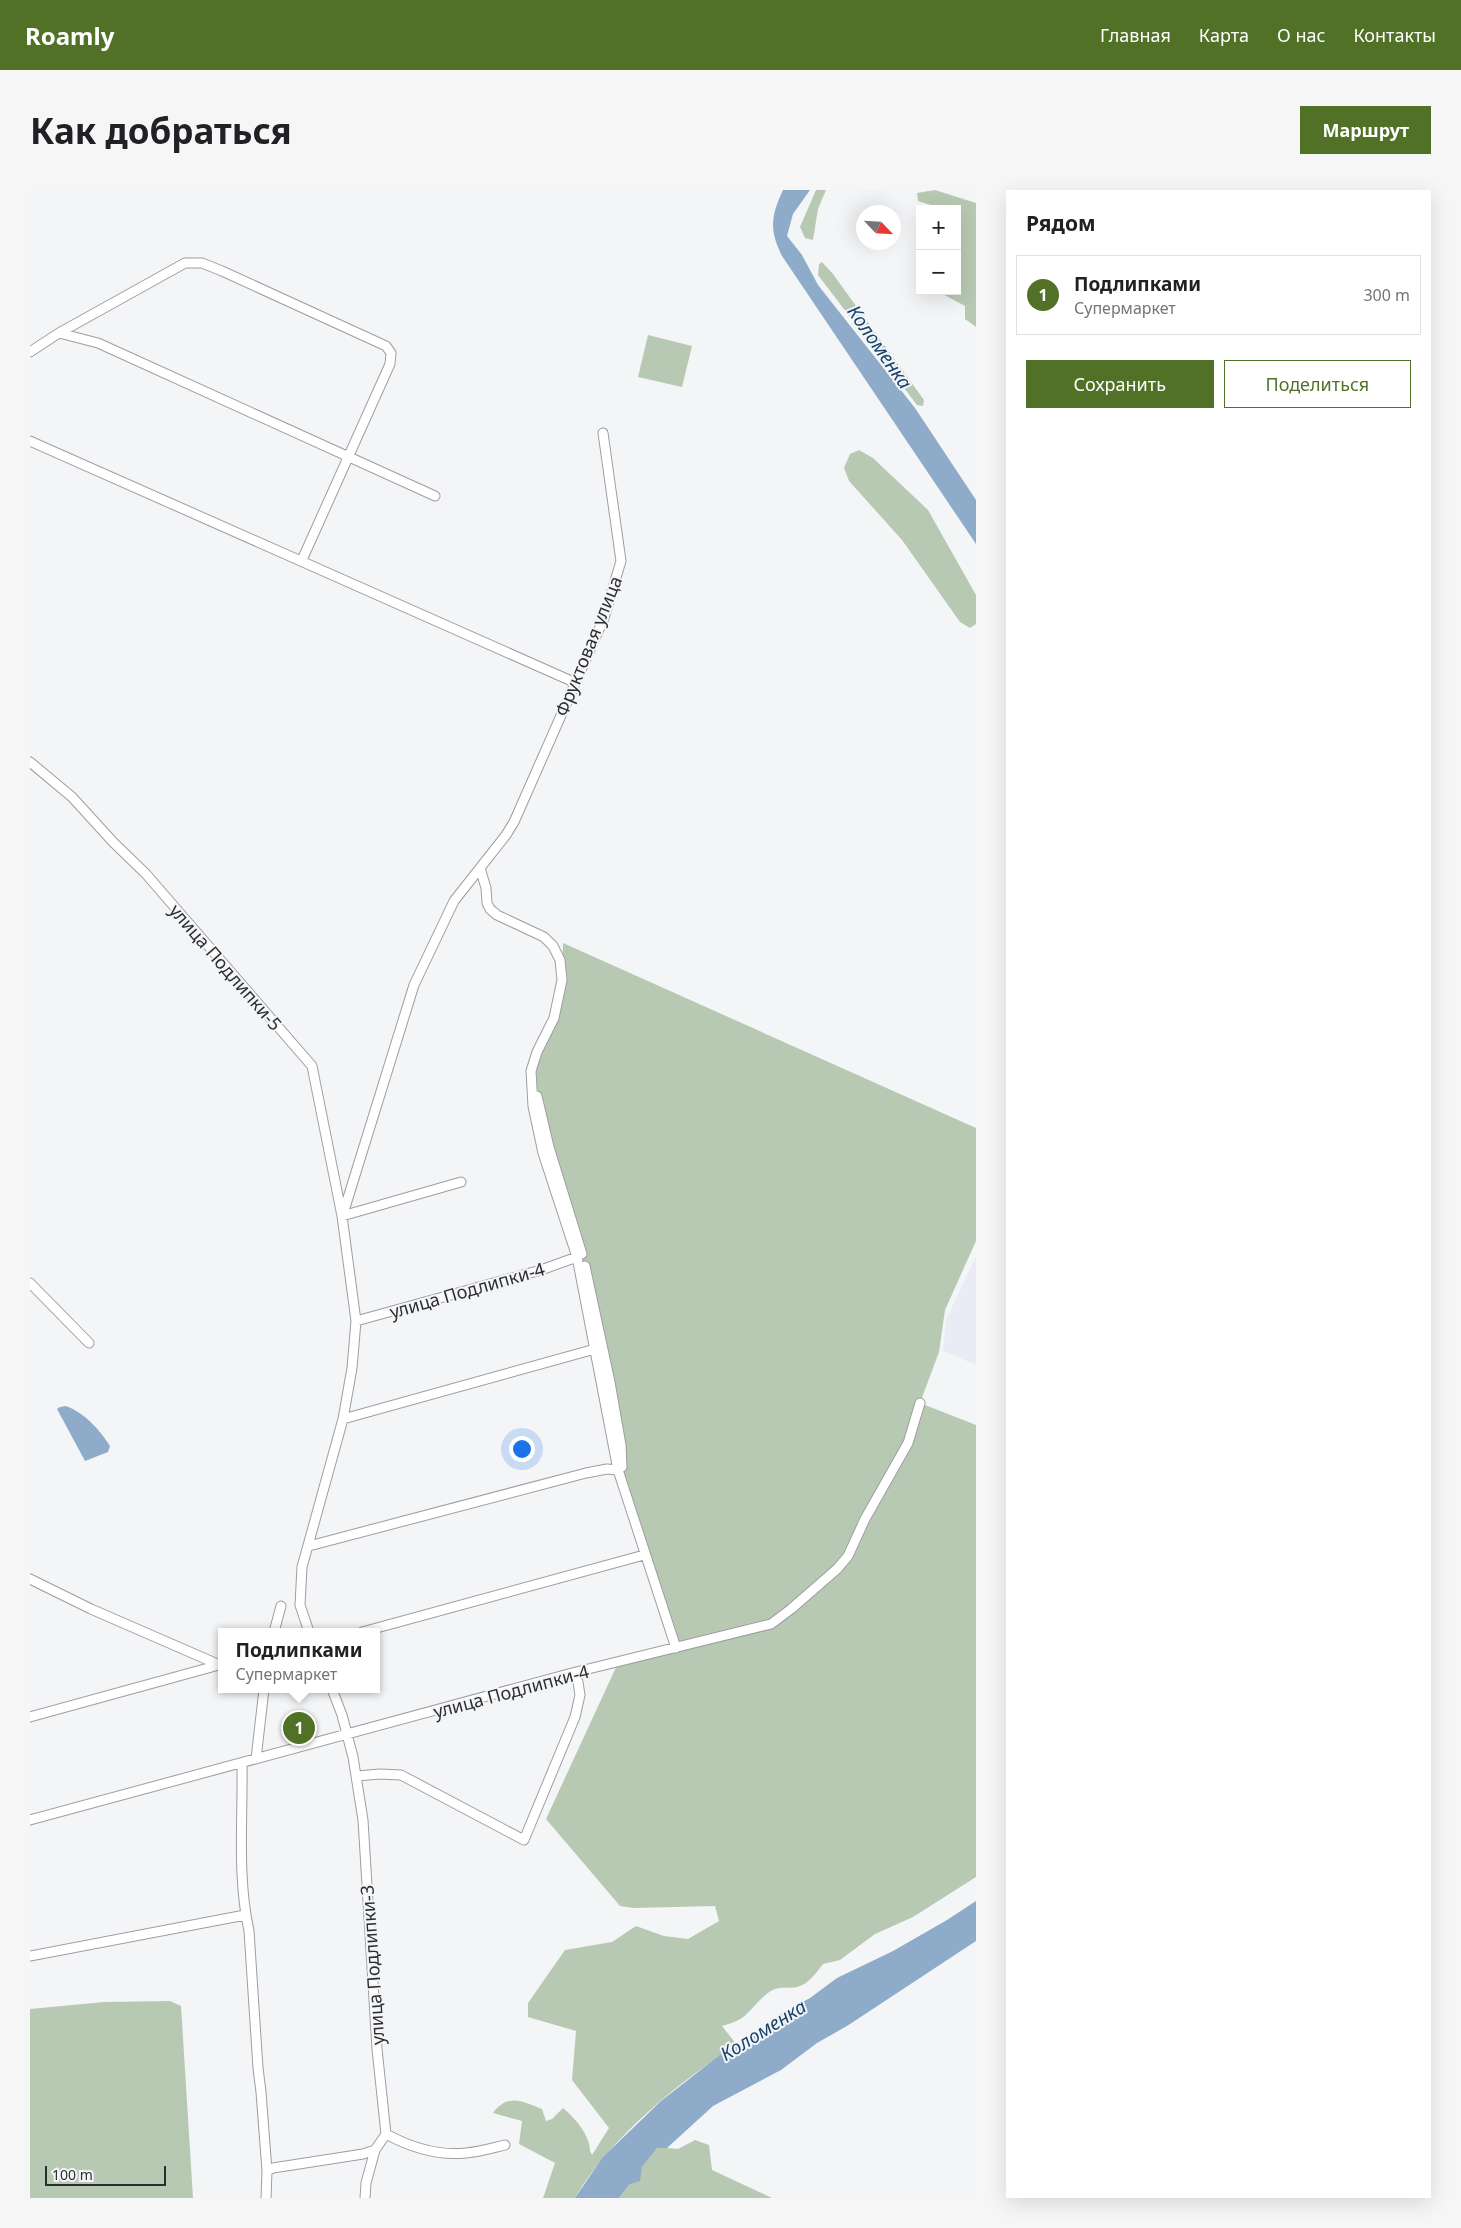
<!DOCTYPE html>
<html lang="ru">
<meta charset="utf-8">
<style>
:root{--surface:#fff;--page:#f6f6f6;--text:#202124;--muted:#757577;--line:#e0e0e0;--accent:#517127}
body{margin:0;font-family:"Noto Sans",sans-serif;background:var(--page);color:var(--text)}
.controls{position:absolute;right:15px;top:15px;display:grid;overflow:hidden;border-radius:0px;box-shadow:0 5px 20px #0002}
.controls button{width:45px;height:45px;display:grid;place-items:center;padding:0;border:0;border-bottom:1px solid var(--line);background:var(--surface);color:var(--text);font:25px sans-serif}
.compass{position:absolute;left:826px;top:15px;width:45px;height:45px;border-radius:50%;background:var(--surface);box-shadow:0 5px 20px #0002;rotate:115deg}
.scale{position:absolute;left:15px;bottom:12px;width:121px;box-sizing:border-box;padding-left:5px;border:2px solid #2d2e2f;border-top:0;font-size:14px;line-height:18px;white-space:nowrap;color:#2d2e2f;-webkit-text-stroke:4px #f4f5f7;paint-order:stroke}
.you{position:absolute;left:491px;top:1258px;width:18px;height:18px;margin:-12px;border:4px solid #fff;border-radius:50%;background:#1a73e8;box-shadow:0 0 0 8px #1a73e833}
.badge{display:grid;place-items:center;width:32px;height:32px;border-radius:50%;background:var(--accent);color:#fff;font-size:16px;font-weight:700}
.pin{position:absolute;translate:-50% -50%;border:2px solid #fff;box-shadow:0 1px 5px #0006}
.popup{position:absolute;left:188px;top:1438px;width:162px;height:65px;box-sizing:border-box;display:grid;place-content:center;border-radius:0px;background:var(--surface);filter:drop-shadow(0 1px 4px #0005);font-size:16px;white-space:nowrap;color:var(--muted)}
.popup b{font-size:19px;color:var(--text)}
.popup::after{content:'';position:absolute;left:50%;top:100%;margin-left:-10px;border:10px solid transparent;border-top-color:var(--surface)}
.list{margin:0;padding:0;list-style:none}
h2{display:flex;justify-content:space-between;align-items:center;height:65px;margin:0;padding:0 20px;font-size:21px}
h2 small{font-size:16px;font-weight:400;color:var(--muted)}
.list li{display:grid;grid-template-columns:32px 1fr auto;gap:15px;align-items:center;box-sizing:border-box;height:80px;margin:0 10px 10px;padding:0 10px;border:1px solid var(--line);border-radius:0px}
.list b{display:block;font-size:19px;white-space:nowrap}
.list p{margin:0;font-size:16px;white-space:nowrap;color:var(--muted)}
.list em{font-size:16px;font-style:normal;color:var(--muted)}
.actions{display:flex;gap:10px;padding:15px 20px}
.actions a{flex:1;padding:11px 0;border:1px solid var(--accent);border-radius:0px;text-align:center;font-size:18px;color:var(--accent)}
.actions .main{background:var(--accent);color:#fff}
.map{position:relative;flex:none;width:946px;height:2008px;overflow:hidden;border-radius:0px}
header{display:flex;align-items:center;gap:30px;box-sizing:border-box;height:70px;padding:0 25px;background:var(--accent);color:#fff}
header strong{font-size:24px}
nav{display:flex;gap:28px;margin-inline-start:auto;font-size:18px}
.intro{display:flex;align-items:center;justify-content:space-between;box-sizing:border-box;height:120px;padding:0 30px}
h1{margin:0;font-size:35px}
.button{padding:12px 22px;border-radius:0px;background:var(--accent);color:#fff;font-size:18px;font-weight:700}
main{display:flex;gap:30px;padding:0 30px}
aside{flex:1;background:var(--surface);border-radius:0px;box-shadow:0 5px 20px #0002}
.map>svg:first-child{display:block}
.built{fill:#eaebf5}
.green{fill:#b8c9b3}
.water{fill:#8eacc9}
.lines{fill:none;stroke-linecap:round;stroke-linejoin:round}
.street-casing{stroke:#9e9ea1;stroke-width:11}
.street{stroke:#fff;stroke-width:9}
.labels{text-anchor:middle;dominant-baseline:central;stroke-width:4;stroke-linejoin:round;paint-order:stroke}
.street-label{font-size:18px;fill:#2d2e2f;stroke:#f4f5f7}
.water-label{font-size:19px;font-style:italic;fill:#16446c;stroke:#f4f5f7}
</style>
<header>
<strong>Roamly</strong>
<nav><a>Главная</a><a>Карта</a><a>О нас</a><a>Контакты</a></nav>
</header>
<div class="intro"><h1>Как добраться</h1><a class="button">Маршрут</a></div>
<main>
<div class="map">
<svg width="946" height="2008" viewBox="0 0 946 2008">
<rect width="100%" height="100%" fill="#f4f5f7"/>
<path class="built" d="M946,1066v109l-33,-14 3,-31z"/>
<path class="green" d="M786,0h10l-8,19 -5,31 -8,-2 -5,-11z
M905,0l41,13v124l-11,-8v-13l-28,-15h20v-82h-26v-4l-13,-4 -1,-8z
M792,72l11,12 91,126 -1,6 -6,-1 -99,-130 1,-11z
M618,145l44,11 -10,41 -44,-10z
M829,260l14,8 55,52 48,85v29l-6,4 -10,-6 -58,-82 -53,-59 -5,-13 6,-14z
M533,753l413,185v113l-31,69 -6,42 -19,51 56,22v452l-63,40 -38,17 -35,26 -17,4c-7,9 -14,20 -26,23 -10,2 -20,-2 -29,6 -19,15 -19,27 -46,33l15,19c-59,37 -127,93 -162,153h-32l12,-35 -36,-19 3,-23 -29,-8c15,-20 29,-12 49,-4l4,12 6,-2 11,-11c12,10 27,27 27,43l2,4 17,-27 -37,-48 4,-49 -48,-14v-14l37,-53 47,-8 24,-16 28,10 24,3 31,-18 -4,-15 -81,2 -14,-2 -74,-87 72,-156 57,-15 -45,-138 -53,-253 -35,-124 -7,-66 27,-87z
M140,1811l11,5 12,192h-163v-189l74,-7z
M665,1950l14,5 3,25 60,28h-153l10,-13 10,-4 3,-14 15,-20 21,2z"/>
<path class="water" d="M753,0h27l-17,24 -6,22 15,19 16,30 97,123 61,92v44l-194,-288c-13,-26 -11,-40 1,-66z
M36,1216c19,7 34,24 44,40l-2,6 -23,9 -28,-52 3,-2z
M946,1711v40l-129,85 -30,17 -36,27 -68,36 -46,42h-10l-15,19 -2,14 -11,4 -10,13h-44l28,-41 58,-56 55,-43 46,-28 20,-17 28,-15 27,-20 56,-27 54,-31z"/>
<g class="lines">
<g class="street-casing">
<path id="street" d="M29,143l39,10 337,153
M0,162l29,-19 126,-70h17l20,8 164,75 5,7 -1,11 -88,196
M0,251l546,242
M0,572l42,35 41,45 33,32 166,192 30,150 14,105 -4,47 -9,51 -41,148 -2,38 9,27
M450,678l6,20 1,15 3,6 7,6 47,22 9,9 7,14 2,20 -8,38 -17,34 -6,19 2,35 10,47 34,104 41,213 58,178
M507,906l12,51 33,107
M313,1024l71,-229 40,-84 52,-66 8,-13 90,-204 17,-57 -18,-128
M312,1026l119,-34
M555,1076l25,116 11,63 1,22
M0,1093l59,60
M326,1131l185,-51 36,-13
M313,1229l252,-70
M279,1356l277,-73 21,-4 11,1
M0,1389l61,30 131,57
M244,1442l7,-26
M332,1442l282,-77
M0,1527l189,-52
M226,1569l8,-70
M212,1573c1,56 -5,113 7,168l9,137 3,24 6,79 -1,27
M327,1586l23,-2 21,1 123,65 51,-123 5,-22 -2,-13 -6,-9
M0,1630l542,-147 199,-49 20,-15 46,-40 11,-13 17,-37 43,-76 12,-40
M0,1766l215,-41
M356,1944c24,13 52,22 80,19 13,-1 26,-5 39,-8
M237,1981l6,-3 90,-14 12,-4 11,-16 -9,-85 -14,-229 -10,-63 -11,-42 -10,-26
M335,2008l1,-15 9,-33"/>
</g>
<use href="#street" class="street"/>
</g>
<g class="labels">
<g class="street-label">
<text transform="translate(558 456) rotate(-68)">Фруктовая улица</text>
<text transform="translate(196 777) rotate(49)">улица Подлипки-5</text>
<text transform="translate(437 1100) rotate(-16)">улица Подлипки-4</text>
<text transform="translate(481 1501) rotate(-15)">улица Подлипки-4</text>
<text transform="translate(342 1775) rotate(-94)">улица Подлипки-3</text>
</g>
<g class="water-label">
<text transform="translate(850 157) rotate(55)">Коломенка</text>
<text transform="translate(733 1840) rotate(-32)">Коломенка</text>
</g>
</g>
</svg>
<div class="controls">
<button>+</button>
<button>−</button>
</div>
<svg class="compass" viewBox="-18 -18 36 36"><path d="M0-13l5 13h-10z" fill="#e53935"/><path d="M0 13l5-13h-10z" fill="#757577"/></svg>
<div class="scale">100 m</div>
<div class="you"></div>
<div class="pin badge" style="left:269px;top:1538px">1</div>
<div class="popup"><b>Подлипками</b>Супермаркет</div>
</div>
<aside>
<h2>Рядом<small></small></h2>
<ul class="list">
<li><span class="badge">1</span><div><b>Подлипками</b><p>Супермаркет</p></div><em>300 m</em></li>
</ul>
<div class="actions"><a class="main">Сохранить</a><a>Поделиться</a></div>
</aside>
</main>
